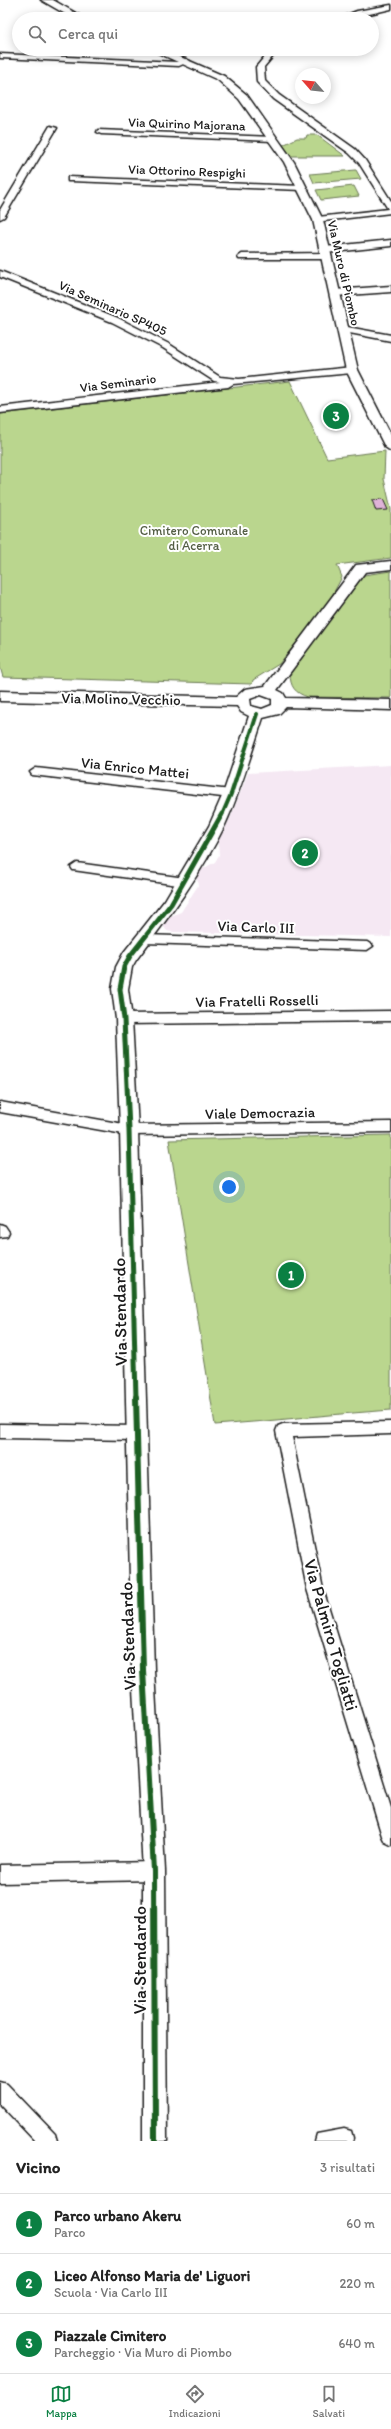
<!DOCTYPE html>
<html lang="it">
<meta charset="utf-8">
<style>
:root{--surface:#fff;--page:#f6f6f6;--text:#222;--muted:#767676;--line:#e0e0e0;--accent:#0b8043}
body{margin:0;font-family:Itim,sans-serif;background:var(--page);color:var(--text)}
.compass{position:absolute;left:295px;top:68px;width:36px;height:36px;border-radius:50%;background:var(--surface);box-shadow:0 2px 10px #0003;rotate:298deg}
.you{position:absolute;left:229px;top:1187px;width:14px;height:14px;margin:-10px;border:3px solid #fff;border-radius:50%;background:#1a73e8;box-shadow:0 0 0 6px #1a73e833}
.badge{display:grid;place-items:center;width:26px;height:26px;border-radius:50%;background:var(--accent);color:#fff;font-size:13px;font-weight:700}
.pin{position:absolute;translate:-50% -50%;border:2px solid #fff;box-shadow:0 1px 4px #0006}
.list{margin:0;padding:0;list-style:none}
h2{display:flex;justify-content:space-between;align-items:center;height:52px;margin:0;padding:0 16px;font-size:17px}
h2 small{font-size:13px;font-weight:400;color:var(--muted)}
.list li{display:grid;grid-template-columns:26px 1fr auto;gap:12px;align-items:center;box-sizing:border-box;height:60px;padding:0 16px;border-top:1px solid var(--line)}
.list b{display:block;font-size:15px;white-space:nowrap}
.list p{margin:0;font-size:13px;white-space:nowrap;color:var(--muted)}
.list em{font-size:13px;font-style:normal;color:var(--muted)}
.icon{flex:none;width:22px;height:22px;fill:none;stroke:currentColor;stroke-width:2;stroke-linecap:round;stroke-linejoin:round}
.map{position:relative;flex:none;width:391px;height:2141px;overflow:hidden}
.search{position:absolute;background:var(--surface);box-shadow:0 2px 10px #0003;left:12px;right:12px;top:12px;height:44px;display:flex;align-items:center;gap:10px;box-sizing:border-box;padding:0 14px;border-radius:22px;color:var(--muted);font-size:15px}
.sheet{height:232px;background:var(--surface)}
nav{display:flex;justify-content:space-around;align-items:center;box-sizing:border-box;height:56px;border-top:1px solid var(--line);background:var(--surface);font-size:11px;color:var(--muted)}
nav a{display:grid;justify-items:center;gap:2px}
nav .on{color:var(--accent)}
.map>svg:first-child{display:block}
.built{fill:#f5e8f3}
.green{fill:#bad68e;stroke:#6b7955}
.building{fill:#dfb3d8;stroke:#1c1c1c}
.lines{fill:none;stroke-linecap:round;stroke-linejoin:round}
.minor-casing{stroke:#1c1c1c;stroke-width:3}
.tertiary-casing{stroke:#1c1c1c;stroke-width:3}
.minor{fill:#fff;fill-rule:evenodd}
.tertiary{fill:#fff;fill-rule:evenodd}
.cycleway-far2-casing{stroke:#fff;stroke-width:6}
.cycleway-far1-casing{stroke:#fff;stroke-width:8}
.cycleway-casing{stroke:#fff;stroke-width:9}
.cycleway-far2{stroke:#1b5e20;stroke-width:4}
.cycleway-far1{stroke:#1b5e20;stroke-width:5}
.cycleway{stroke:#1b5e20;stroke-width:6}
.labels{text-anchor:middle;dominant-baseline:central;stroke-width:4;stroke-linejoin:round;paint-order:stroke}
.far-street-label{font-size:13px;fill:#1c1c1c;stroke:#fff}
.far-park-label{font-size:13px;fill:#535d44;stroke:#fff}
.street-label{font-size:15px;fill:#1c1c1c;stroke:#fff}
.near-street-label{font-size:18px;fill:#1c1c1c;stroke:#fff}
</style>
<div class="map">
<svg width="391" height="2141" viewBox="0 0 391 2141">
<rect width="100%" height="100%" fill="#fff"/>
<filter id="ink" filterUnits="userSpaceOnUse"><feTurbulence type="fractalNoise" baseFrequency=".025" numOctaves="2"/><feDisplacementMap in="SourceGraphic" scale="8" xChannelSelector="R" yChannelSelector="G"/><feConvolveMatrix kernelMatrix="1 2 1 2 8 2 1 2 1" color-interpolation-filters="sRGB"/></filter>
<g filter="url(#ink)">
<path class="built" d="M391,765v172l-218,-5 -6,-1 -3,-4v-4l7,-7 10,-4 18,-28 -3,-6 5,-8 14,-8 4,-7 -1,-14 14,-27 16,-41z"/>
<path class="green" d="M307,135h10l28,21h-54l-8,-11 14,-7h9z
M356,170l5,9 -47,4 -4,-9z
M354,186l5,10 -38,4 -5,-10z
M290,381l37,77 58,-7 -1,28 7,30v49l-54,7 5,12 -15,28 -48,59 -26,16 -1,4 -249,-7 -3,-10v-253z
M391,571v127l-83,-1c-13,-4 -18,-10 -18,-24l74,-98z
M391,1135v275c-59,4 -117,11 -176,15l-46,-285z"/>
<path class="building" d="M383,499l5,11 -12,1 -4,-11z"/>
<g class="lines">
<g class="minor-casing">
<path id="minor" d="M391,5v4l-43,10h-11l20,-8z
M271,49h8l-15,18 1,14 14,14 76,54 10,11 26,41v12l-76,9 -1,-2 4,-3 70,-8 -29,-46 -10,-10 -76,-54 -16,-17 -1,-15z
M0,54l178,8 8,-3 4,2 -11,5 -179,-8z
M50,126l7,2 -53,89 -4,2v-9z
M98,130l174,7 4,2 -4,2 -171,-7 -4,-2z
M68,177l234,9 4,2 -4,2 -231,-9h-3z
M391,240v6l-66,7 -4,-3 4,-3z
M242,254l85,-1 4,3 -4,3h-88l-1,-2z
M0,271l118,47 51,26 51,33 19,2 113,-12 5,3 -5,3 -119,11 -5,3 -228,26v-6l220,-25 -6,-1 -51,-33 -51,-26 -112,-45z
M391,286v6l-57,4 -4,-3 4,-3z
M342,326l49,9v6l-52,-10v-4z
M36,768l195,22 6,4 -6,4 -199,-23 -2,-3z
M77,863l108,15 6,4 -6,4 -112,-16 -2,-3z
M144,935l223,7 6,4 -6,4 -223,-7 -6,-4z
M391,1011v10l-267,3 -6,-5 6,-5z
M0,1102l129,23 262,-3v10l-262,3 -129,-23z
M0,1224l5,2 4,6 -2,4 -7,1z
M391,1422v12l-99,3 31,152 68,219v37l-6,-3 -3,-6 -75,-247 -31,-158 2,-5 5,-2z
M0,1424l137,2 5,2 2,5 -2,5 -5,2 -137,-2z
M154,1862l6,3 3,6 -3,6 -6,3 -154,3v-18z
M0,2082l7,2 48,50 2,7h-22l-35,-37z
M344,2129l7,2 2,7 -1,3h-37l2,-7z"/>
</g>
<g class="tertiary-casing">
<path id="tertiary" d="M41,0h12l33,19h-12z
M149,49h13l62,27 23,19 47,67 29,58 35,150 33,65v16l-6,-4 -39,-77 -33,-150 -29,-58 -45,-63 -21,-19z
M391,561v8l-26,3 -88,118 6,3 3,5 105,2v10l-105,-3 -7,7 -16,4c-12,36 -22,72 -38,107 -23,48 -56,92 -89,135l-4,7 -4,22 4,30 6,111 16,540 11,201 2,270h-24v-270l-11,-201 -12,-540 -4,-111 -4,-30 4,-22 8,-15 41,-52 44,-74 14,-32 26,-78 -8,-4 -4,-6 -237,-5v-10l236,6 9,-8 20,-3 91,-121zM261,695l11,4v6l-10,4 -11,-3 -1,-7z"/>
</g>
<use href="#minor" class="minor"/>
<use href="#tertiary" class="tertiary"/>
<g class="cycleway-far2-casing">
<path id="cycleway-far2" d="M222,815l9,-21 26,-80"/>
</g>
<g class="cycleway-far1-casing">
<path id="cycleway-far1" d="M136,1398l-7,-268 -5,-111 -4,-30 4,-22 6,-11 41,-52 51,-90"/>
</g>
<g class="cycleway-casing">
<path id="cycleway" d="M136,1397l7,273 11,201 1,270"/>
</g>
<use href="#cycleway-far2" class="cycleway-far2"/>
<use href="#cycleway-far1" class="cycleway-far1"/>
<use href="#cycleway" class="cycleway"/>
</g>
</g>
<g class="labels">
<g class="far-street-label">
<text transform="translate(187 124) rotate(2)">Via Quirino Majorana</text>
<text transform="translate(187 171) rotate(2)">Via Ottorino Respighi</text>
<text transform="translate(344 273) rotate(77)">Via Muro di Piombo</text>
<text transform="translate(113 308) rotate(24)">Via Seminario SP405</text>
<text transform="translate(118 383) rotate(-7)">Via Seminario</text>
</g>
<g class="far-park-label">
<text x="194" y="530">Cimitero Comunale<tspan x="194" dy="15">di Acerra</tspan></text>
</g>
<g class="street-label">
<text transform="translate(121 699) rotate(1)">Via Molino Vecchio</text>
<text transform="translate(135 768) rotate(6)">Via Enrico Mattei</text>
<text transform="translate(256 927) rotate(2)">Via Carlo III</text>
<text transform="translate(257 1001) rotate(-1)">Via Fratelli Rosselli</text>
<text transform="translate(260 1113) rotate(-1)">Viale Democrazia</text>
</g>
<g class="near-street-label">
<text transform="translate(120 1312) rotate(-91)">Via Stendardo</text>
<text transform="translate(331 1635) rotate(74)">Via Palmiro Togliatti</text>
<text transform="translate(128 1636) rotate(-92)">Via Stendardo</text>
<text transform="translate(140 1960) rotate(-90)">Via Stendardo</text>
</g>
</g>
</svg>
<svg class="compass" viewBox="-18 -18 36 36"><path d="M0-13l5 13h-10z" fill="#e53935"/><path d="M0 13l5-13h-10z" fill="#767676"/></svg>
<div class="you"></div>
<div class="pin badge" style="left:291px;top:1275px">1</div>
<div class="pin badge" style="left:305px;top:853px">2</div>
<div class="pin badge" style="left:336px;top:416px">3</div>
<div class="search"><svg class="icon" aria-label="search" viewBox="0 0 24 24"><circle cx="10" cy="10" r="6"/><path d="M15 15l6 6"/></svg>Cerca qui</div>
</div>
<section class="sheet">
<h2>Vicino<small>3 risultati</small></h2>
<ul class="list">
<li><span class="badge">1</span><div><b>Parco urbano Akeru</b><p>Parco</p></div><em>60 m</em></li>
<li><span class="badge">2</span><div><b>Liceo Alfonso Maria de' Liguori</b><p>Scuola · Via Carlo III</p></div><em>220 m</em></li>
<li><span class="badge">3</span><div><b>Piazzale Cimitero</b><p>Parcheggio · Via Muro di Piombo</p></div><em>640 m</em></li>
</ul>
</section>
<nav>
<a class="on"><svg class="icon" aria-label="map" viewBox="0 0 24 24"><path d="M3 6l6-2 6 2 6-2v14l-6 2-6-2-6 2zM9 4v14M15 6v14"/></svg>Mappa</a>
<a><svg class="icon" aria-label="directions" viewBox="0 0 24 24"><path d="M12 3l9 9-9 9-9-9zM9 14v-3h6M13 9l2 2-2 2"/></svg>Indicazioni</a>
<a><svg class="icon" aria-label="saved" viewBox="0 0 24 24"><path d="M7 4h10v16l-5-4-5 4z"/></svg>Salvati</a>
</nav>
